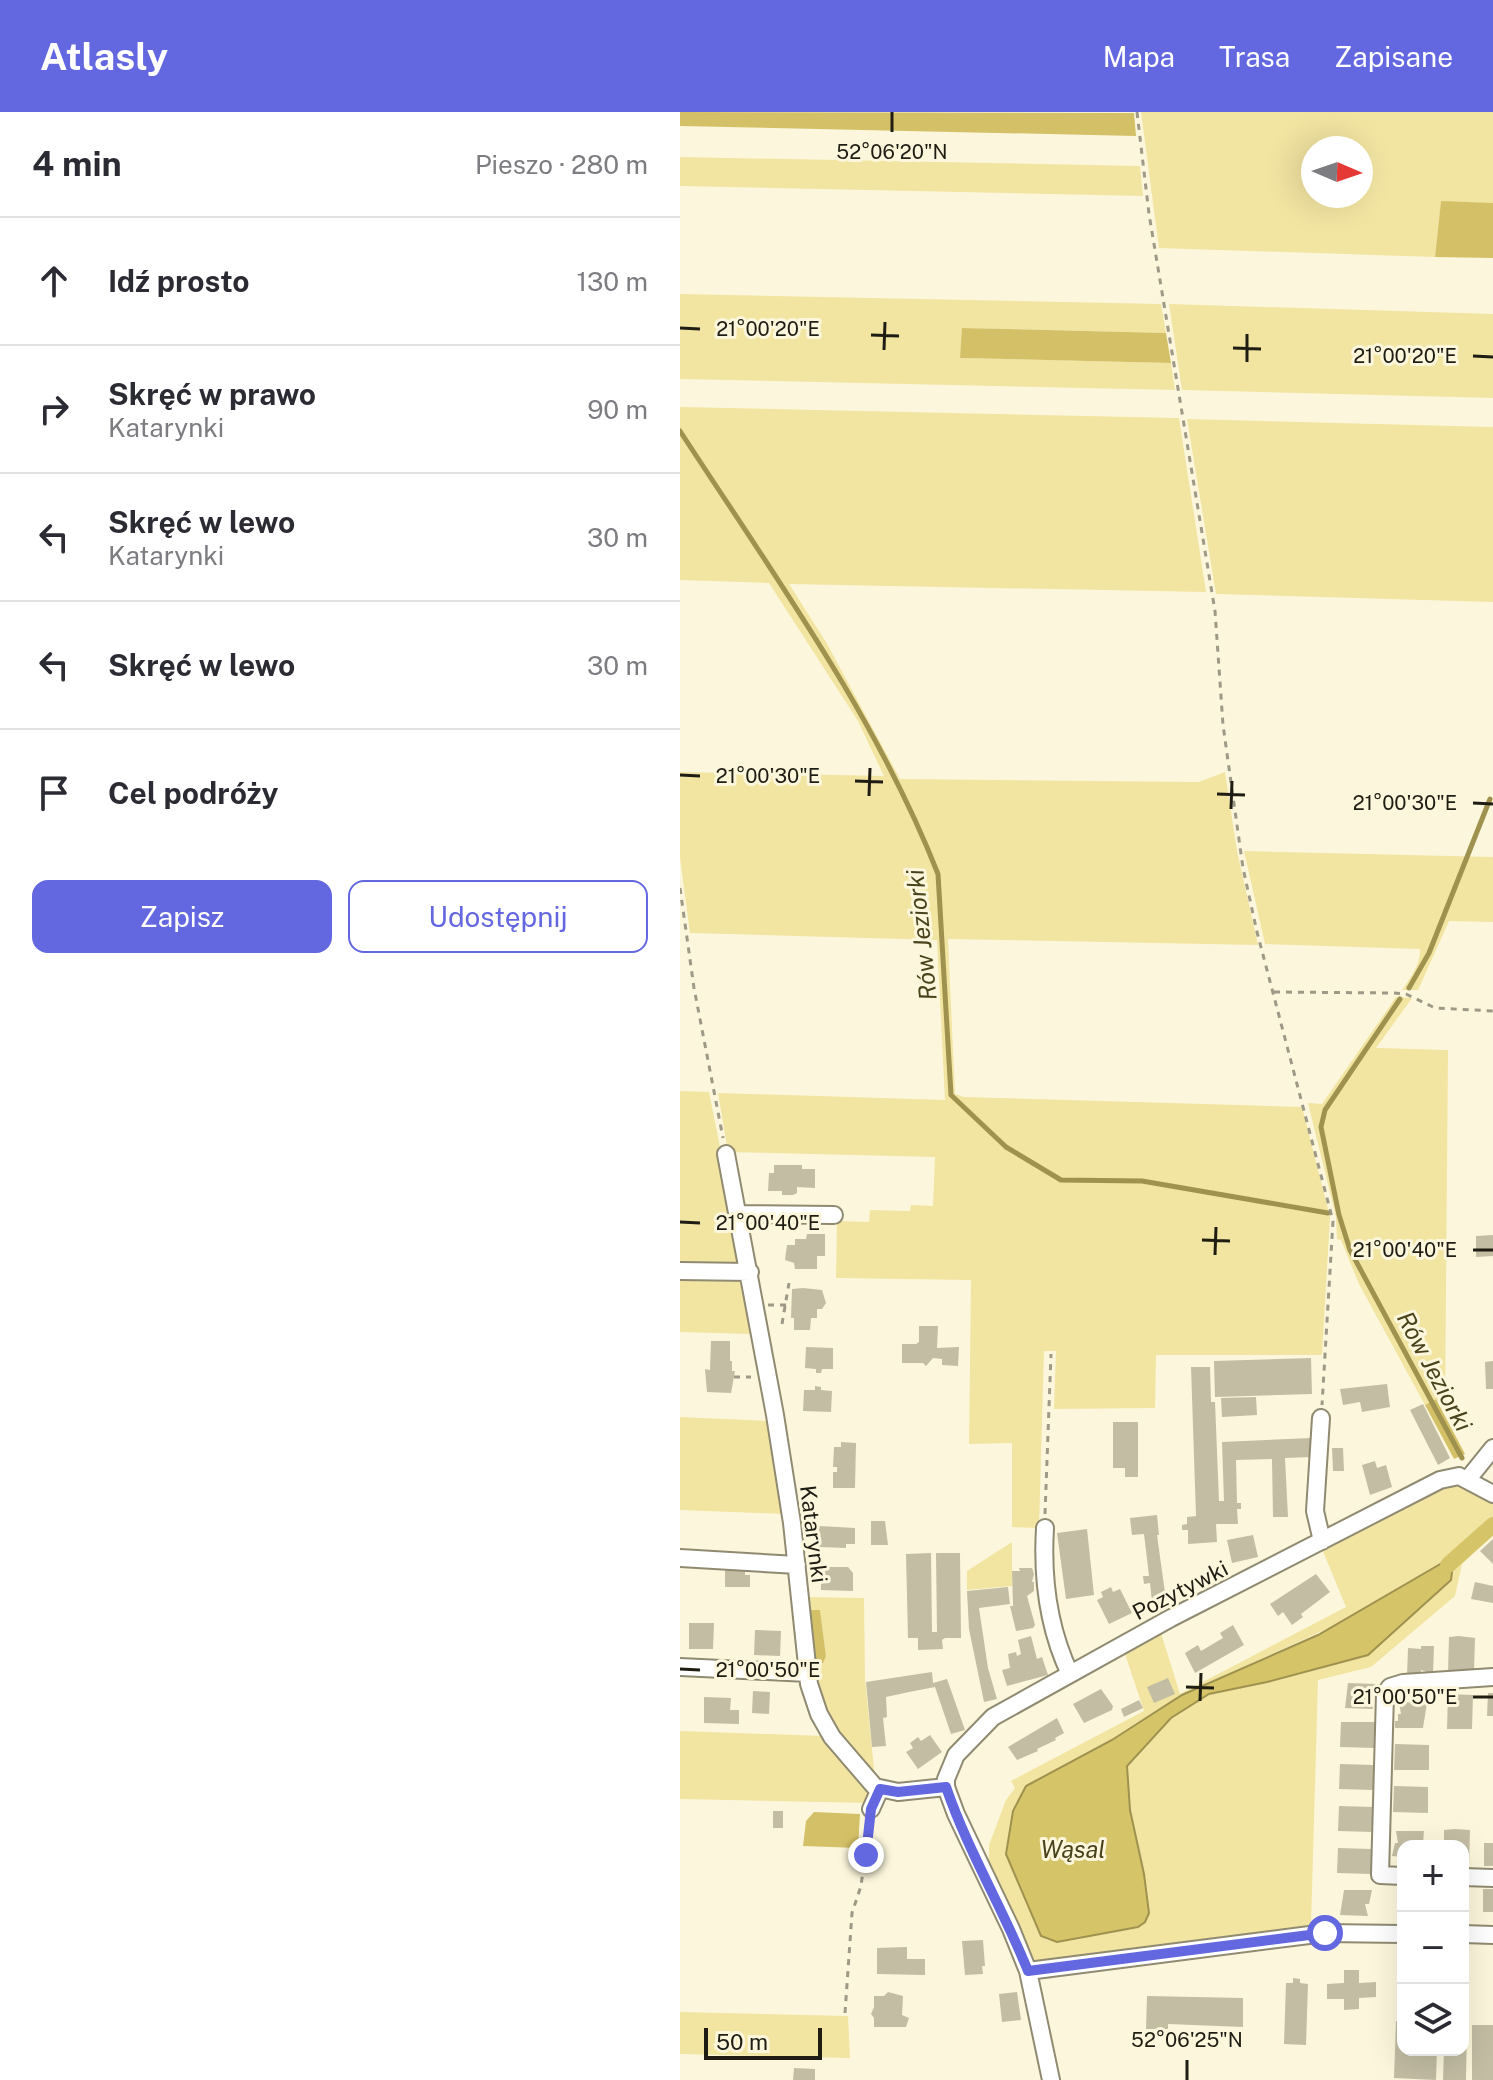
<!DOCTYPE html>
<html lang="pl">
<meta charset="utf-8">
<style>
:root{--surface:#fff;--page:#f2f2f3;--text:#2b2b33;--muted:#7c7c81;--line:#e1e1e2;--accent:#6367e0}
body{margin:0;font-family:"Public Sans",sans-serif;background:var(--page);color:var(--text)}
.controls{position:absolute;right:24px;bottom:24px;display:grid;overflow:hidden;border-radius:16px;box-shadow:0 8px 32px #0002}
.controls button{width:72px;height:72px;display:grid;place-items:center;padding:0;border:0;border-bottom:2px solid var(--line);background:var(--surface);color:var(--text);font:40px sans-serif}
.compass{position:absolute;left:621px;top:24px;width:72px;height:72px;border-radius:50%;background:var(--surface);box-shadow:0 8px 32px #0002;rotate:92deg}
.scale{position:absolute;left:24px;bottom:20px;width:118px;box-sizing:border-box;padding-left:8px;border:4px solid #1f1d13;border-top:0;font-size:22px;line-height:28px;white-space:nowrap;color:#1f1d13;-webkit-text-stroke:6px #fcf7dc;paint-order:stroke}
.stop{position:absolute;width:24px;height:24px;margin:-18px;border:6px solid #6367e0;border-radius:50%;background:#fff}
.stop.end{background:#6367e0;border-color:#fff;box-shadow:0 2px 8px #0008}
.list{margin:0;padding:0;list-style:none}
h2{display:flex;justify-content:space-between;align-items:center;height:104px;margin:0;padding:0 32px;font-size:34px}
h2 small{font-size:26px;font-weight:400;color:var(--muted)}
.list li{display:grid;grid-template-columns:52px 1fr auto;gap:24px;align-items:center;box-sizing:border-box;height:128px;padding:0 32px;border-top:2px solid var(--line)}
.list b{display:block;font-size:30px;white-space:nowrap}
.list p{margin:0;font-size:26px;white-space:nowrap;color:var(--muted)}
.list em{font-size:26px;font-style:normal;color:var(--muted)}
.actions{display:flex;gap:16px;padding:24px 32px}
.actions a{flex:1;padding:18px 0;border:2px solid var(--accent);border-radius:16px;text-align:center;font-size:28px;color:var(--accent)}
.actions .main{background:var(--accent);color:#fff}
.icon{flex:none;width:44px;height:44px;fill:none;stroke:currentColor;stroke-width:2;stroke-linecap:round;stroke-linejoin:round}
.map{position:relative;flex:none;width:813px;height:1968px;overflow:hidden}
header{display:flex;align-items:center;gap:48px;box-sizing:border-box;height:112px;padding:0 40px;background:var(--accent);color:#fff}
header strong{font-size:38px}
nav{display:flex;gap:44px;margin-inline-start:auto;font-size:28px}
main{display:flex}
aside{flex:1;background:var(--surface)}
.map>svg:first-child{display:block}
.green{fill:#f2e4a1;fill-rule:evenodd}
.forest{fill:#d4c167}
.water{fill:#d6c469;stroke:#9f924f;stroke-width:2}
.lines{fill:none;stroke-linecap:round;stroke-linejoin:round}
.stream{stroke:#9f924f;stroke-width:5}
.canal{stroke:#d6c469;stroke-width:16}
.building{fill:#c2bda3}
.minor-casing{stroke:#8f8a71;stroke-width:20}
.path{stroke:#9d9986;stroke-width:3;stroke-dasharray:6 6;stroke-linecap:butt}
.minor{stroke:#fff;stroke-width:16}
.route{stroke:#6367e0;stroke-width:10}
.ticks{fill:none;stroke:#1f1d13;stroke-width:3}
.labels{text-anchor:middle;dominant-baseline:central;stroke-width:6;stroke-linejoin:round;paint-order:stroke}
.street-label{font-size:22px;fill:#1f1d13;stroke:#fcf7dc}
.water-label{font-size:24px;font-style:italic;fill:#4a421b;stroke:#fcf7dc}
.ticks-label{font-size:20px;text-anchor:middle;fill:#1f1d13;stroke:#fcf7dc;stroke-width:6;stroke-linejoin:round;paint-order:stroke}
</style>
<header>
<strong>Atlasly</strong>
<nav><a>Mapa</a><a>Trasa</a><a>Zapisane</a></nav>
</header>
<main>
<aside>
<h2>4 min<small>Pieszo · 280 m</small></h2>
<ul class="list">
<li><svg class="icon" aria-label="ahead" viewBox="0 0 24 24"><path d="M12 20V5M6 11l6-6 6 6"/></svg><div><b>Idź prosto</b></div><em>130 m</em></li>
<li><svg class="icon" aria-label="right" viewBox="0 0 24 24"><path d="M7 20v-9h11M14 6l5 5-5 5"/></svg><div><b>Skręć w prawo</b><p>Katarynki</p></div><em>90 m</em></li>
<li><svg class="icon" aria-label="left" viewBox="0 0 24 24"><path d="M17 20v-9H6M10 6l-5 5 5 5"/></svg><div><b>Skręć w lewo</b><p>Katarynki</p></div><em>30 m</em></li>
<li><svg class="icon" aria-label="left" viewBox="0 0 24 24"><path d="M17 20v-9H6M10 6l-5 5 5 5"/></svg><div><b>Skręć w lewo</b></div><em>30 m</em></li>
<li><svg class="icon" aria-label="arrive" viewBox="0 0 24 24"><path d="M6 21V4h12l-3 4 3 4H6"/></svg><div><b>Cel podróży</b></div></li>
</ul>
<div class="actions"><a class="main">Zapisz</a><a>Udostępnij</a></div>
</aside>
<div class="map">
<svg width="813" height="1968" viewBox="0 0 813 1968">
<rect width="100%" height="100%" fill="#fcf7dc"/>
<path class="green" d="M461,0h352v91l-52,-1 -6,55 -276,-9zM633,36h48v48h-48z
M0,45l460,9 3,30 -463,-10z
M0,182l481,10 5,29 -203,-5 -3,30 211,5 4,27 -495,-11z
M489,192l324,10v84l-311,-8z
M0,295l499,11 27,174 -417,-8 37,58 74,137 299,3 26,-10 12,79 21,94 -310,-6 7,155 9,3 338,10 28,110 -8,138h-166l-1,53 -101,1 2,-58h-12l-5,177 -27,-1v-84l-43,1 2,-164 -135,-2 1,-57 32,1 1,-12 40,1 1,-6 22,1 2,-49 -207,-5 -10,-59 227,7 -8,-160 -247,-7 -10,-75v-86l204,4 -26,-55 -89,-138 -89,-3z
M507,307l306,8v175l-277,-8z
M564,739l249,6v65l-44,-1 -31,69h-16c8,-12 19,-26 18,-41l-155,-5z
M716,885l16,1 -36,50 72,2 -3,363 -9,-14 -11,6 -66,-121 -18,-44 -4,-1 -1,-22 -28,-114 14,1z
M0,979l29,1 35,175 -64,-2z
M0,1165l59,2 12,55 -71,-2z
M0,1305l88,4 17,93 -105,-4z
M769,1372l22,6 22,13v31l-31,30 -7,32 -84,71 -53,13 -7,245 -273,37 -6,-4 -43,-94v-19l17,-45 9,-12 -4,-7 133,-70 -20,-60 37,-18 19,61 166,-87 -24,-58zM673,1505l45,10 -30,28 -101,27 -58,12 -38,24 -44,48 3,44 14,64 5,39 -11,15 -81,13 -10,-1 -41,-86 7,-43 99,-71 70,-45z
M332,1430v44l-45,4v-19z
M124,1485l60,1 1,81 10,100 -8,-5 -43,-62 -12,-47 14,-9 -6,-46h-15z
M0,1619l144,5 45,57 -1,10 -188,-4z
M0,1900l168,4 2,42 -170,-4z"/>
<path class="forest" d="M0,0l454,1 2,23 -456,-10z
M761,89l52,2v55l-58,-1z
M282,216l204,5 5,30 -211,-5z
M756,1287l29,55 -11,5 -29,-54z
M126,1498h14l6,46 -3,7 -11,2z
M134,1700l46,2 -2,34 -55,-2 3,-25z"/>
<path class="water" d="M762,1451l6,2 4,7 -1,8 -83,75 -101,27 -58,12 -38,24 -44,48 3,44 14,64 5,39 -4,9 -7,5 -81,15 -16,-6 -35,-82 7,-43 13,-25 86,-46 70,-45 136,-60z"/>
<g class="lines">
<path class="stream" d="M0,319c93,143 195,283 258,443l13,221 55,52 55,33 81,1 186,32
M729,876l20,-35 61,-154
M720,887l-75,111 -4,17 18,88 11,35 112,208"/>
<path class="canal" d="M768,1453l45,-40"/>
</g>
<path class="building" d="M94,1053h28v4h13v19l-18,-1v6l-4,2h-11v-4h-14l1,-18h5z
M127,1122h18v22h-8v13h-22l-1,-6 -9,-3 2,-15h8v-6h11z
M813,1123v21l-17,1v-21z
M123,1176l19,2 4,13 -4,6h-5v9h-6l-1,12h-16v-12h-3l1,-29z
M239,1214h19l-1,22 22,-1 -1,19 -16,-1v-6l-9,-1 -7,8 -3,-3h-21v-19h14l3,-2z
M31,1229h19v20h2v10h3l-4,22 -24,-1 -2,-23 5,1z
M126,1235l27,1v21h-11l-1,4h-5v-4l-11,-1z
M631,1246l1,36 -97,3 -1,-36z
M813,1249v28h-7l-1,-27z
M511,1255h19l1,35h4l4,99h5l-2,-59 89,-4 1,19 -27,1 3,59h-15l-1,-58 -36,1 1,43h4v6h-4l1,15h-22l1,18 -29,2v-14h-6v-5l5,-1v-7l9,-1z
M707,1272l3,23 -28,5 -2,-10 -17,3 -3,-16z
M135,1274l6,1v3l11,1 -1,21 -28,-1 1,-21h11z
M576,1285l1,18 -35,2 -1,-19z
M743,1292l27,54 -12,7 -28,-55z
M433,1310h25v55h-13v-9h-12z
M161,1330l15,1 -1,45h-22v-16h4v-5h-4l1,-20h7z
M652,1336h11l1,23h-11z
M695,1349l2,7 9,-3 6,22 -22,8 -8,-30z
M477,1403l2,20h-2l9,65 -14,2 -2,-19 -6,1 -1,-8h6l-5,-42 -12,1 -2,-17z
M191,1409h14l3,24h-17z
M139,1414l36,2v16h-9v4l-27,-1z
M407,1417l7,66 -28,4 -9,-66z
M573,1423l5,22 -26,6 -5,-23z
M813,1427v25l-13,-13z
M251,1441l1,79h5l-1,-79h24l1,85h-16l-3,2 1,9 -25,1v-12h-10l-2,-84z
M145,1455h23l5,6v18l-32,-1v-9h4z
M339,1456h13l2,6 -2,8h2v9l-7,5 8,29 -2,3 -17,3 -6,-25h3l-1,-35h8z
M45,1457l20,1v5h5v12h-25z
M636,1462l14,18 -29,22 2,3 -11,8 -9,-13 -5,4 -8,-12z
M795,1470l18,4v17l-22,-4z
M328,1475l2,17 -31,4 9,60 9,31 -13,3 -15,-73 -2,-38z
M431,1475l2,5 7,-3 12,24 -23,11 -12,-24 6,-3 -2,-5z
M9,1511h25l-1,26h-24z
M553,1513l11,20 -49,28 -10,-20 13,-8 3,6 22,-13 -3,-5z
M75,1518l26,1 -1,25 -26,-1z
M351,1524l6,23 5,-2 6,18 -41,11 -5,-16 8,-2 -2,-14 8,-2 1,4 4,-2 -3,-14z
M779,1524l16,2 -1,34h-26l1,-35z
M741,1534h13l-1,28 -12,-4v4l-6,-1 -1,3h-7l1,-28 13,1z
M252,1560l1,11 14,-4 18,51 -14,4 -16,-47 -26,5 -23,5 1,20 -4,1 3,28 -14,1 -6,-65z
M488,1566l7,16 -21,9 -7,-16z
M668,1571l28,1v6h-3v7h-3l3,12 -28,-1z
M421,1577l12,17 -1,4 -28,13 -11,-19z
M73,1579l17,1 -1,22 -17,-1z
M808,1581h5v23h-6z
M768,1582l25,1 -1,34h-25z
M24,1585l27,1 -1,12h9v14l-35,-1z
M459,1588l4,8 -19,9 -3,-8z
M719,1590l28,1 -4,25h-28v-7h3v-7h3z
M377,1606l7,15 -9,5 1,2 -19,9 1,2 -21,9 -9,-13z
M661,1610h34v26l-35,-1z
M250,1623l12,17 -24,17 -12,-17 7,-4 -3,-5 8,-6 3,4z
M715,1632l34,1v25h-35z
M660,1652l34,1v25l-35,-1z
M714,1674l34,1v26l-35,-1z
M659,1694l34,1v25l-35,-1z
M93,1699h10v17h-10z
M775,1717l15,1 -1,35h-6v-19h-19v-16z
M716,1719h28l-1,13 -20,2v11l-11,-1 3,-13h3z
M804,1731h9v23h-9z
M658,1736l34,1 -1,25 -34,-1z
M783,1776h5v28h-5z
M803,1777h10v23h-10z
M664,1778h28l-3,14h-4l3,12 -28,-1z
M303,1828l2,26h-3l1,8 -18,1 -3,-34z
M227,1835v12h18v16l-48,-1v-26z
M664,1858h15v13l17,-1v15l-17,1v11l-15,1v-11h-17v-15l17,-1z
M613,1866l7,1v4l8,1 -2,61 -22,-1 2,-61h7z
M208,1880l15,4 -1,19 7,3 -3,9h-32v-9l-3,-4 3,-7v-11h10z
M337,1880l4,28 -19,2 -3,-28z
M467,1884l96,2v29l-75,-3v5h-22z
M716,1909h7v29h34l-1,30 -42,-2z
M783,1912h4l-1,56h-23l1,-30h19z
M792,1913h21v55h-21z
M114,1956l21,1v11h-22z"/>
<g class="lines">
<g class="minor-casing">
<path id="minor" d="M46,1042l49,261 17,108 17,161 10,30 13,23 43,50 23,5 48,-5
M58,1102l96,1
M0,1159l70,1
M641,1306l-6,93 7,30
M788,1367l25,-31
M365,1416c-3,50 3,100 25,146
M0,1446l117,7
M0,1555l128,6
M191,1697l9,-20
M723,1764l-23,-1 5,-181 5,-7 13,-4 90,-6
M783,1765l30,1
M783,1822l30,1
M348,1859l297,-38 78,1
M371,1968l-23,-109 -17,-42 -55,-115 -10,-27v-8l10,-24 37,-38 178,-99 269,-138 19,-4 34,18"/>
</g>
<path class="path" d="M457,0l12,102 66,397 8,114 20,143 14,64 76,289 -11,184
M0,776l14,100 29,150
M594,880l120,1 12,1 29,14 58,3
M88,1193h24
M102,1212l7,-41
M54,1265h17
M365,1402l6,-160
M165,1901l7,-100 9,-27 8,-61"/>
<use href="#minor" class="minor"/>
</g>
<g class="lines">
<path class="route" d="M186,1743l5,-46 9,-20 18,3 48,-5c22,64 57,122 82,184l297,-38"/>
</g>
<path class="ticks" d="M212,20v-20M0,216l20,1M191,223l28,1M553,236l28,1M204,238l1,-28M793,244l20,1M567,250v-28M0,663l20,1M175,669l28,1M537,682l28,1M189,684l1,-28M793,691l20,1M551,697l1,-28M0,1110l20,1M522,1128l28,1M793,1138h20M535,1143l1,-28M0,1557l20,1M506,1575l28,1M793,1585h20M520,1589l1,-28M507,1968v-20"/>
<g class="labels">
<g class="street-label">
<text transform="translate(134 1422) rotate(83)">Katarynki</text>
<text transform="translate(500 1478) rotate(-27)">Pozytywki</text>
</g>
<g class="water-label">
<text transform="translate(241 823) rotate(-96)">Rów Jeziorki</text>
<text transform="translate(755 1259) rotate(62)">Rów Jeziorki</text>
<text x="393" y="1737">Wąsal</text>
</g>
</g>
<g class="ticks-label">
<text x="212" y="47">52°06'20"N</text>
<text x="88" y="224">21°00'20"E</text>
<text x="725" y="251">21°00'20"E</text>
<text x="88" y="671">21°00'30"E</text>
<text x="725" y="698">21°00'30"E</text>
<text x="88" y="1118">21°00'40"E</text>
<text x="725" y="1145">21°00'40"E</text>
<text x="88" y="1565">21°00'50"E</text>
<text x="725" y="1592">21°00'50"E</text>
<text x="507" y="1935">52°06'25"N</text>
</g>
</svg>
<div class="controls">
<button>+</button>
<button>−</button>
<button><svg class="icon" aria-label="layers" viewBox="0 0 24 24"><path d="M12 4l9 5-9 5-9-5zM3 14l9 5 9-5"/></svg></button>
</div>
<svg class="compass" viewBox="-18 -18 36 36"><path d="M0-13l5 13h-10z" fill="#e53935"/><path d="M0 13l5-13h-10z" fill="#7c7c81"/></svg>
<div class="scale">50 m</div>
<div class="stop" style="left:645px;top:1821px"></div>
<div class="stop end" style="left:186px;top:1743px"></div>
</div>
</main>
